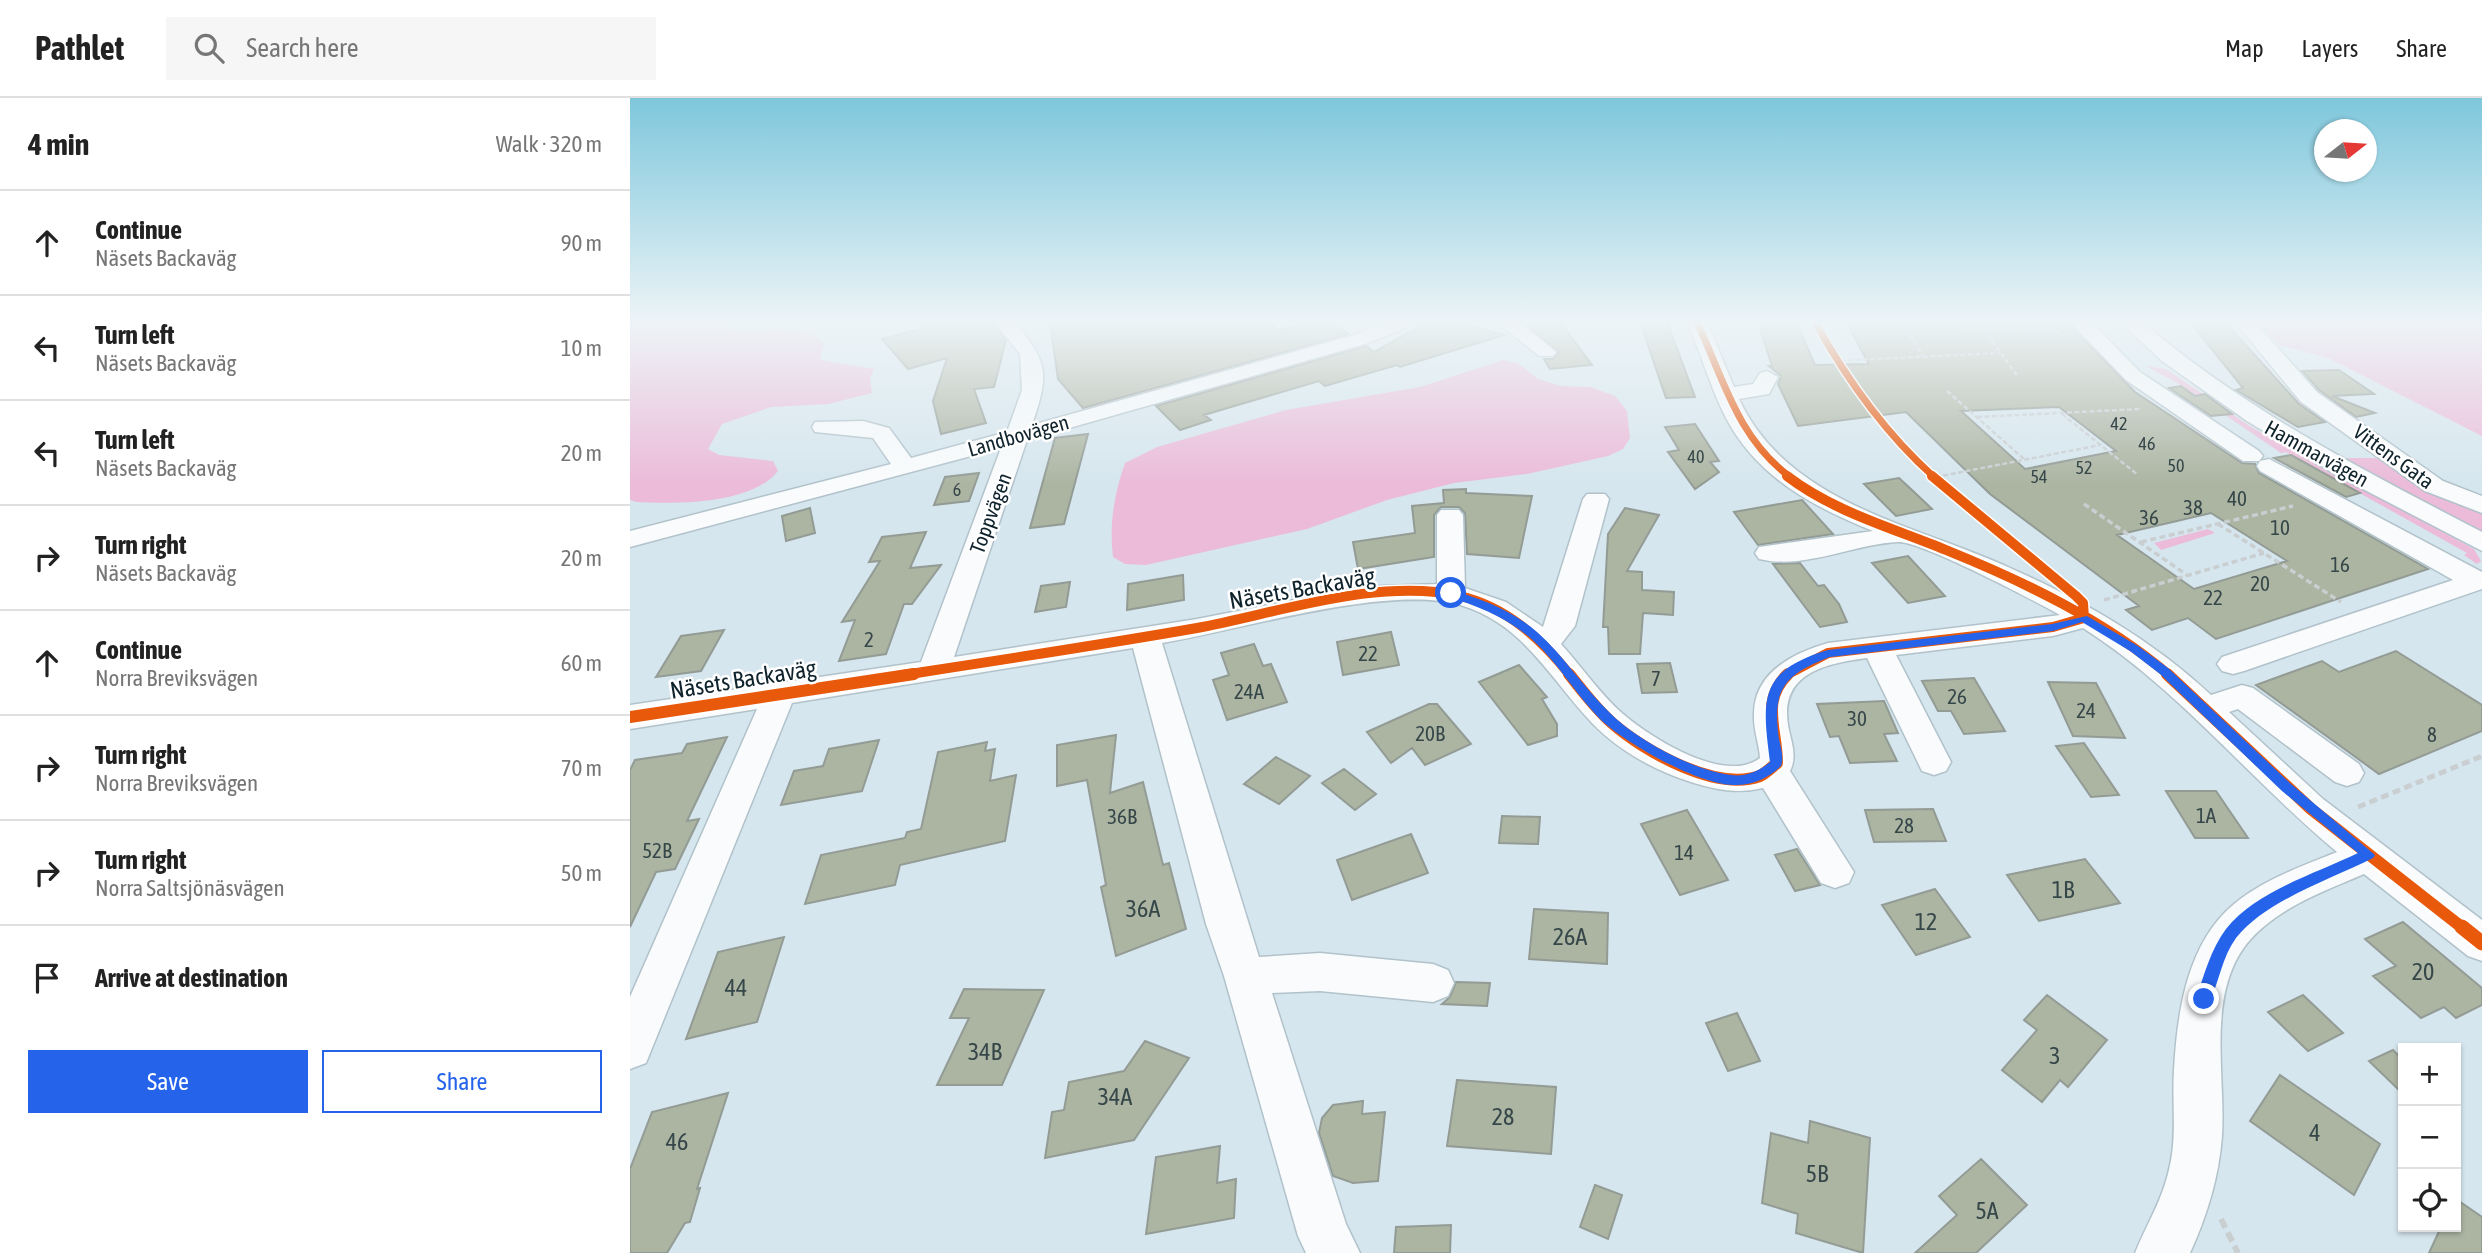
<!DOCTYPE html>
<meta charset="utf-8">
<style>
:root{--surface:#fff;--page:#f6f6f6;--text:#222;--muted:#767676;--line:#e0e0e0;--accent:#2563eb}
body{margin:0;font-family:"Asap Condensed",sans-serif;background:var(--page);color:var(--text)}
.controls{position:absolute;right:21px;bottom:21px;display:grid;overflow:hidden;border-radius:0px;box-shadow:0 2px 5px #0004}
.controls button{width:63px;height:63px;display:grid;place-items:center;padding:0;border:0;border-bottom:2px solid var(--line);background:var(--surface);color:var(--text);font:35px sans-serif}
.compass{position:absolute;left:1684px;top:21px;width:63px;height:63px;border-radius:50%;background:var(--surface);box-shadow:0 2px 5px #0004;rotate:73deg}
.stop{position:absolute;width:21px;height:21px;margin:-16px;border:5px solid #2563eb;border-radius:50%;background:#fff}
.stop.end{background:#2563eb;border-color:#fff;box-shadow:0 2px 7px #0008}
.list{margin:0;padding:0;list-style:none}
h2{display:flex;justify-content:space-between;align-items:center;height:91px;margin:0;padding:0 28px;font-size:30px}
h2 small{font-size:23px;font-weight:400;color:var(--muted)}
.list li{display:grid;grid-template-columns:46px 1fr auto;gap:21px;align-items:center;box-sizing:border-box;height:105px;padding:0 28px;border-top:2px solid var(--line)}
.list b{display:block;font-size:26px;white-space:nowrap}
.list p{margin:0;font-size:23px;white-space:nowrap;color:var(--muted)}
.list em{font-size:23px;font-style:normal;color:var(--muted)}
.actions{display:flex;gap:14px;padding:21px 28px}
.actions a{flex:1;padding:16px 0;border:2px solid var(--accent);border-radius:0px;text-align:center;font-size:24px;color:var(--accent)}
.actions .main{background:var(--accent);color:#fff}
.icon{flex:none;width:38px;height:38px;fill:none;stroke:currentColor;stroke-width:2;stroke-linecap:round;stroke-linejoin:round}
.map{position:relative;flex:none;width:1852px;height:1155px;overflow:hidden}
header{display:flex;align-items:center;gap:42px;box-sizing:border-box;height:98px;padding:0 35px;background:var(--surface);border-bottom:2px solid var(--line)}
header strong{font-size:33px}
nav{display:flex;gap:38px;margin-inline-start:auto;font-size:24px}
.search{width:490px;height:63px;background:var(--page);display:flex;align-items:center;gap:18px;box-sizing:border-box;padding:0 24px;border-radius:0px;color:var(--muted);font-size:26px}
main{display:flex}
aside{flex:1;background:var(--surface)}
.map>svg:first-child{display:block}
.green{fill:#ebbbd9}
.building{fill:#acb4a2;stroke:#939b95;stroke-width:2;fill-rule:evenodd}
.lines{fill:none;stroke-linecap:round;stroke-linejoin:round}
.minor-casing{stroke:#b1c2ca;stroke-width:3}
.path-far3{stroke:#c9ced1;stroke-width:2.5;stroke-dasharray:5 2.5;stroke-linecap:butt}
.path-far2{stroke:#c9ced1;stroke-width:3.5;stroke-dasharray:6 3.5;stroke-linecap:butt}
.path-far1{stroke:#c9ced1;stroke-width:5;stroke-dasharray:8 4.5;stroke-linecap:butt}
.path{stroke:#c9ced1;stroke-width:6;stroke-dasharray:10 5;stroke-linecap:butt}
.minor{fill:#f9fbfc;fill-rule:evenodd}
.cycleway-far3-casing{stroke:#fff;stroke-width:10}
.cycleway-far2-casing{stroke:#fff;stroke-width:13}
.cycleway-far1-casing{stroke:#fff;stroke-width:17}
.cycleway-casing{stroke:#fff;stroke-width:19}
.cycleway-far3{stroke:#e8590c;stroke-width:7}
.cycleway-far2{stroke:#e8590c;stroke-width:10}
.cycleway-far1{stroke:#e8590c;stroke-width:12}
.cycleway{stroke:#e8590c;stroke-width:15}
.route{fill:#2563eb}
.labels{text-anchor:middle;dominant-baseline:central;stroke-width:5;stroke-linejoin:round;paint-order:stroke}
.far-number-label{font-size:18px;fill:#36474a}
.far-street-label{font-size:21px;fill:#0f232c;stroke:#fff}
.number-label{font-size:21px;fill:#36474a}
.street-label{font-size:24px;fill:#0f232c;stroke:#fff}
.near-number-label{font-size:24px;fill:#36474a}
</style>
<header>
<strong>Pathlet</strong>
<div class="search"><svg class="icon" aria-label="search" viewBox="0 0 24 24"><circle cx="10" cy="10" r="6"/><path d="M15 15l6 6"/></svg>Search here</div>
<nav><a>Map</a><a>Layers</a><a>Share</a></nav>
</header>
<main>
<aside>
<h2>4 min<small>Walk · 320 m</small></h2>
<ul class="list">
<li><svg class="icon" aria-label="ahead" viewBox="0 0 24 24"><path d="M12 20V5M6 11l6-6 6 6"/></svg><div><b>Continue</b><p>Näsets Backaväg</p></div><em>90 m</em></li>
<li><svg class="icon" aria-label="left" viewBox="0 0 24 24"><path d="M17 20v-9H6M10 6l-5 5 5 5"/></svg><div><b>Turn left</b><p>Näsets Backaväg</p></div><em>10 m</em></li>
<li><svg class="icon" aria-label="left" viewBox="0 0 24 24"><path d="M17 20v-9H6M10 6l-5 5 5 5"/></svg><div><b>Turn left</b><p>Näsets Backaväg</p></div><em>20 m</em></li>
<li><svg class="icon" aria-label="right" viewBox="0 0 24 24"><path d="M7 20v-9h11M14 6l5 5-5 5"/></svg><div><b>Turn right</b><p>Näsets Backaväg</p></div><em>20 m</em></li>
<li><svg class="icon" aria-label="ahead" viewBox="0 0 24 24"><path d="M12 20V5M6 11l6-6 6 6"/></svg><div><b>Continue</b><p>Norra Breviksvägen</p></div><em>60 m</em></li>
<li><svg class="icon" aria-label="right" viewBox="0 0 24 24"><path d="M7 20v-9h11M14 6l5 5-5 5"/></svg><div><b>Turn right</b><p>Norra Breviksvägen</p></div><em>70 m</em></li>
<li><svg class="icon" aria-label="right" viewBox="0 0 24 24"><path d="M7 20v-9h11M14 6l5 5-5 5"/></svg><div><b>Turn right</b><p>Norra Saltsjönäsvägen</p></div><em>50 m</em></li>
<li><svg class="icon" aria-label="arrive" viewBox="0 0 24 24"><path d="M6 21V4h12l-3 4 3 4H6"/></svg><div><b>Arrive at destination</b></div></li>
</ul>
<div class="actions"><a class="main">Save</a><a>Share</a></div>
</aside>
<div class="map">
<svg width="1852" height="1155" viewBox="0 0 1852 1155">
<rect width="100%" height="100%" fill="#d6e6ee"/>
<path class="green" d="M0,224h86v4c11,2 22,4 33,4 28,-1 51,-6 75,13l-4,17 54,9 -4,10 2,14 -44,11 -57,3 -49,17 -14,25 11,6 54,6 5,10c-27,34 -102,33 -142,31l-6,-2z
M1628,224h224v114l-154,-78 -49,-13z
M873,262l16,4 19,15 23,7 29,1 25,9 12,15 3,27 -7,11 -15,7 -81,18 -73,9 -67,17 -80,29 -161,36 -21,-1 -12,-7c-4,-32 1,-63 12,-94l32,-16 129,-37 134,-23z
M1516,268l20,3 85,58 223,122 7,12 -4,3 -13,-9 3,-2 -181,-101 -5,1 -100,-68z
M1708,360h47l97,51v26z
M1578,431l7,4 -54,17 -7,-7z"/>
<path class="building" d="M288,224h74l14,18 -12,47 -20,2 12,34 -45,11 -8,-33 14,-43 -39,11 -26,-30 42,-11z
M420,224h224l1,9 33,-9h24l17,12 -266,74 -25,-29z
M797,224h29l48,13 -104,32 -3,-2 -72,21 -6,-5 -115,34 7,5 -31,10 -24,-24 210,-60 8,6z
M930,224l32,43 -42,4 -6,-10h9l6,-7 -31,-26z
M1010,224h27l28,75 -29,1z
M1128,224h38l19,43 54,-1 -23,-42h221l68,70 107,71 13,1 4,9 169,96 -212,70 -28,-21 -36,12 -26,-20 13,-4 -149,-112 -84,-82 -108,14 -20,-42 3,-8 -12,-10h3zM1429,309l57,44 -91,18 -64,-58zM1581,415l76,48 -93,28 -77,-54z
M1560,224h35l74,82 26,18 -27,5 -62,-37 7,-2z
M1709,272l35,24 -42,2 43,17 -19,4 -37,-27 -17,-19z
M1551,288l14,10 10,-2 27,20 -21,2 -42,-28z
M1065,326l24,37 -9,1 9,10 -24,17 -27,-37 11,-2 -14,-23z
M458,336l-24,90 -34,4 25,-90z
M1661,357l69,38 -14,4 -72,-39z
M349,375l-10,28 -35,4 11,-28z
M1269,380l14,13 19,18 -36,7 -32,-32z
M836,391v4l66,3 -13,62 -52,-4 -2,-41 -6,-6h-18l-7,8v42l-76,12 -5,-27 62,-9 -3,-27 32,-3 -1,-13z
M1172,402l31,34 -75,11 -24,-33z
M180,410l5,25 -29,8 -4,-25z
M995,410l34,7 -32,56 15,1v18l32,2 -1,23 -30,-2 -3,41h-31l-1,-27h-5l5,-93z
M296,434l-16,36 31,-3 -29,39h-8l-18,50 -47,7 16,-41 -13,2 38,-61 -11,1 13,-25z
M1278,458l37,40 -37,7 -36,-40z
M1170,465l18,23 6,-1 15,19 8,18 -27,5 -47,-63z
M553,477l1,25 -57,10 1,-26z
M440,484l-4,25 -31,5 6,-26z
M94,532l-23,41 -45,6 25,-41z
M761,534l8,33 -56,10 -6,-33z
M624,546l9,22 8,-2 16,38 -60,18 -14,-40 16,-5 -8,-22z
M1766,553l86,54v26l-103,43 -123,-89 66,-24 17,11z
M1040,565l7,29 -35,1 -5,-29z
M889,567l28,32 -5,2 15,25v12l-29,9 -49,-63z
M1344,580l31,53 -41,3 -13,-23h-13l-16,-30z
M1418,584l48,1 29,55 -52,-2z
M1254,603l14,32 -14,1 13,27 -47,2 -11,-27 -9,1 -13,-33z
M799,606h8l34,40 -46,21 -13,-17 -21,15 -24,-31z
M486,637l-6,58 33,-11 20,83 6,-2 17,66 -70,27 -15,-69 5,-2 -19,-105 -30,6v-41z
M97,639l-40,84 12,-2 -24,50 -19,3 -26,55v-157l5,-10 47,-7 5,-9z
M249,642l-17,51 -81,14 13,-34 29,-5 6,-17z
M357,644l-2,9 10,-2 -5,32 26,-6 -11,66 -105,24 -5,20 -90,19 16,-49 84,-17 2,-6 14,-3 17,-77z
M1454,645l35,52 -28,2 -35,-51z
M646,659l34,19 -31,28 -35,-20z
M714,671l32,25 -21,16 -33,-27z
M1536,693h50l32,47h-53z
M1303,711l13,32 -72,1 -9,-32z
M1057,712l41,70 -48,15 -39,-71z
M872,718l38,1 -2,27 -39,-1z
M781,736l17,39 -76,27 -15,-40z
M1167,751l23,36 -25,6 -20,-36z
M1455,761l35,44 -81,18 -32,-46z
M1305,791l35,48 -54,18 -34,-50z
M904,811l74,4 -1,51 -78,-5z
M1773,824l79,66v17l-26,13 -12,-11 -23,11 -48,-42 23,-10 -31,-27z
M154,839l-27,85 -71,17 32,-87z
M826,884l34,1 -3,23 -45,-2 8,-7z
M334,891l80,1 -42,95h-65l32,-67h-19z
M1417,897l60,45 -39,47 -8,-7 -18,22 -40,-32 35,-40 -13,-10z
M1673,897l40,38 -35,18 -40,-39z
M1107,915l23,48 -32,10 -22,-48z
M515,943l44,17 -55,82 -89,18 7,-46 12,-2 5,-28 55,-11z
M1763,952l10,10v34l-34,-33z
M1650,977l100,69 -26,51 -104,-74z
M827,982l99,7 -5,67 -104,-8z
M98,995l-31,96 3,-1 -10,34 -5,1 -18,30h-37v-84l22,-57z
M733,1003l-1,13 23,-2 -7,69 -25,2 -20,-7 -14,-43 3,-15 11,-13z
M1180,1023l60,17 -7,115 -67,-20 2,-19 -36,-11 9,-70 37,10z
M590,1048l-3,37 19,-4 -2,39 -88,16 10,-77z
M1351,1061l46,46 -51,48h-61l42,-38 -18,-19z
M965,1087l27,10 -14,44 -28,-12z
M1826,1101l26,18v36h-53l12,-26h15z
M821,1127l-1,28h-56l2,-26z"/>
<g class="lines">
<g class="minor-casing">
<path id="minor" d="M365,224h20c34,42 34,52 17,103l319,-89 36,-14h27l-3,4 -46,18 -338,96 -73,217 243,-38 163,-32 77,-3v-69l4,-5h18l4,5 2,73 41,14 37,25 40,-128 4,-5h18l4,5 -34,127 -14,18c21,23 38,49 62,70 28,24 102,71 137,44 -1,-15 -7,-29 -6,-44 0,-41 39,-61 74,-71l232,-28c-25,-14 -139,-74 -162,-73 -45,2 -93,28 -139,17l-4,-6 4,-6 114,-16c-60,-24 -116,-54 -147,-113 -16,-31 -25,-65 -39,-96h20l27,65 19,-3 7,-11 7,-2 11,6 -9,17 -30,5c48,104 174,125 269,168 74,33 143,72 203,128l31,-10 11,3 106,76 5,9 -5,9 -12,4 -12,-4 -97,-73 -9,3 94,87 159,121v41l-14,-5 -104,-82c-39,17 -85,33 -114,66 -45,51 -24,135 -28,196 -3,41 -15,80 -32,117h-55c15,-36 31,-58 37,-99 4,-28 0,-56 2,-84 3,-57 13,-126 59,-165 29,-25 69,-39 104,-53 -87,-72 -158,-163 -254,-224l-30,8 -157,19 55,107 -5,9 -12,4 -12,-4 -55,-113c-44,6 -90,16 -78,72 3,14 8,27 1,41l64,101 -5,11 -14,5 -14,-5 -58,-95c-26,6 -46,2 -72,-6 -36,-11 -73,-32 -99,-59 -42,-44 -69,-100 -132,-118 -72,-21 -220,25 -298,38l97,314 61,-4 113,11 15,6 6,13 -6,13 -15,6 -113,-11 -48,2 74,231 14,29h-54l-8,-17 -74,-260 -18,-52 -73,-276 -341,55 -146,360 -16,6v-72l127,-288 -127,20v-24l291,-43 80,-214 -371,99v-16l261,-67 -18,-26 -58,-6 -3,-5 3,-5 48,-1 26,7 22,30 96,-26 15,-42 -2,-36z
M867,224h22l37,30 -3,4h-14z
M1440,224h21l49,50 119,79 4,5 -4,5h-16l-117,-81z
M1490,224h22c103,88 221,148 340,210v19l-146,-76 -89,-54 -85,-60z
M1605,224h20l62,70 126,89 39,15v17l-57,-22 -124,-89z
M1639,361l213,113v17l-238,82 -11,3 -11,-3 -5,-7 5,-7 231,-77 -193,-109 -3,-5 3,-5z"/>
</g>
<path class="path-far3" d="M1272,224l21,34
M1274,227l157,7
M1353,231l34,46
M1203,263l167,-8
M1317,293l77,68
M1432,316l76,61
M1347,319l163,-8
M1306,379l164,-32"/>
<path class="path-far2" d="M1306,379l7,-1
M1454,406l103,71
M1588,426l123,78
M1511,444l152,-36
M1474,502l160,-47"/>
<path class="path-far1" d="M1728,709l124,-51"/>
<path class="path" d="M1591,1121l17,34"/>
<use href="#minor" class="minor"/>
<g class="cycleway-far3-casing">
<path id="cycleway-far3" d="M1067,224c27,58 40,115 93,155
M1185,224c32,58 70,111 119,155"/>
</g>
<g class="cycleway-far2-casing">
<path id="cycleway-far2" d="M1157,378c47,36 106,52 159,74 79,32 158,70 223,125
M273,577c98,-15 197,-30 294,-47 81,-15 182,-51 263,-32 47,11 81,43 110,79
M1156,577l42,-22 225,-26 31,-9 -1,-15 -7,-7 -144,-120"/>
</g>
<g class="cycleway-far1-casing">
<path id="cycleway-far1" d="M939,576c13,16 26,34 43,49 32,28 104,69 148,53 6,-3 12,-9 17,-13 0,-34 -17,-62 11,-89
M1537,576l144,135 153,120
M0,619l284,-43"/>
</g>
<g class="cycleway-casing">
<path id="cycleway" d="M1832,829l20,16"/>
</g>
<use href="#cycleway-far3" class="cycleway-far3"/>
<use href="#cycleway-far2" class="cycleway-far2"/>
<use href="#cycleway-far1" class="cycleway-far1"/>
<use href="#cycleway" class="cycleway"/>
</g>
<linearGradient id="sky" x2="0" y2="1"><stop stop-color="#7ec7dc"/><stop offset="0.58" stop-color="#edf4f7"/><stop offset="1" stop-color="#edf4f7" stop-opacity="0"/></linearGradient>
<rect width="1852" height="386" fill="url(#sky)"/>
<path class="route" d="M821,492c31,9 62,21 86,42 27,24 46,55 72,80 26,27 85,59 122,63 15,2 28,-4 39,-13 -8,-63 -12,-91 58,-112l224,-26 35,-8 51,30 30,22 123,116 84,71 -2,3c-42,21 -108,43 -137,80 -14,19 -17,44 -27,66l-5,2 -8,-7c8,-24 15,-50 30,-70 30,-38 89,-55 132,-76l-76,-62 -122,-117 -30,-23 -48,-29 -29,9 -223,26c-47,18 -58,33 -51,82 2,9 5,19 2,27 -13,12 -29,20 -48,19 -36,-1 -106,-41 -132,-65 -26,-26 -45,-61 -73,-84 -25,-20 -51,-30 -81,-40v-5z"/>
<g class="labels">
<g class="far-number-label">
<text x="1489" y="325">42</text>
<text x="1517" y="345">46</text>
<text x="1066" y="358">40</text>
<text x="1546" y="367">50</text>
<text x="1454" y="369">52</text>
<text x="1409" y="378">54</text>
<text x="327" y="391">6</text>
</g>
<g class="far-street-label">
<text transform="translate(388 337) rotate(-16)">Landbovägen</text>
<text transform="translate(1687 355) rotate(29)">Hammarvägen</text>
<text transform="translate(1764 358) rotate(36)">Vittens Gata</text>
<text transform="translate(360 415) rotate(-70)">Toppvägen</text>
</g>
<g class="number-label">
<text x="1607" y="400">40</text>
<text x="1563" y="409">38</text>
<text x="1519" y="419">36</text>
<text x="1650" y="429">10</text>
<text x="1710" y="466">16</text>
<text x="1630" y="485">20</text>
<text x="1583" y="499">22</text>
<text x="239" y="541">2</text>
<text x="738" y="555">22</text>
<text x="1026" y="580">7</text>
<text x="619" y="593">24A</text>
<text x="1327" y="598">26</text>
<text x="1456" y="612">24</text>
<text x="1227" y="620">30</text>
<text x="800" y="635">20B</text>
<text x="1802" y="636">8</text>
<text x="1576" y="717">1A</text>
<text x="492" y="718">36B</text>
<text x="1274" y="727">28</text>
<text x="27" y="752">52B</text>
<text x="1054" y="754">14</text>
</g>
<g class="street-label">
<text transform="translate(672 490) rotate(-10)">Näsets Backaväg</text>
<text transform="translate(113 581) rotate(-9)">Näsets Backaväg</text>
</g>
<g class="near-number-label">
<text x="1433" y="791">1B</text>
<text x="513" y="810">36A</text>
<text x="1296" y="823">12</text>
<text x="940" y="838">26A</text>
<text x="1793" y="873">20</text>
<text x="106" y="889">44</text>
<text x="355" y="953">34B</text>
<text x="1425" y="957">3</text>
<text x="485" y="998">34A</text>
<text x="873" y="1018">28</text>
<text x="1685" y="1034">4</text>
<text x="47" y="1043">46</text>
<text x="1187" y="1075">5B</text>
<text x="1357" y="1112">5A</text>
</g>
</g>
</svg>
<div class="controls">
<button>+</button>
<button>−</button>
<button><svg class="icon" aria-label="locate" viewBox="0 0 24 24"><circle cx="12" cy="12" r="6"/><path d="M12 2v4M12 18v4M2 12h4M18 12h4"/></svg></button>
</div>
<svg class="compass" viewBox="-18 -18 36 36"><path d="M0-13l5 13h-10z" fill="#e53935"/><path d="M0 13l5-13h-10z" fill="#767676"/></svg>
<div class="stop" style="left:821px;top:495px"></div>
<div class="stop end" style="left:1574px;top:901px"></div>
</div>
</main>
